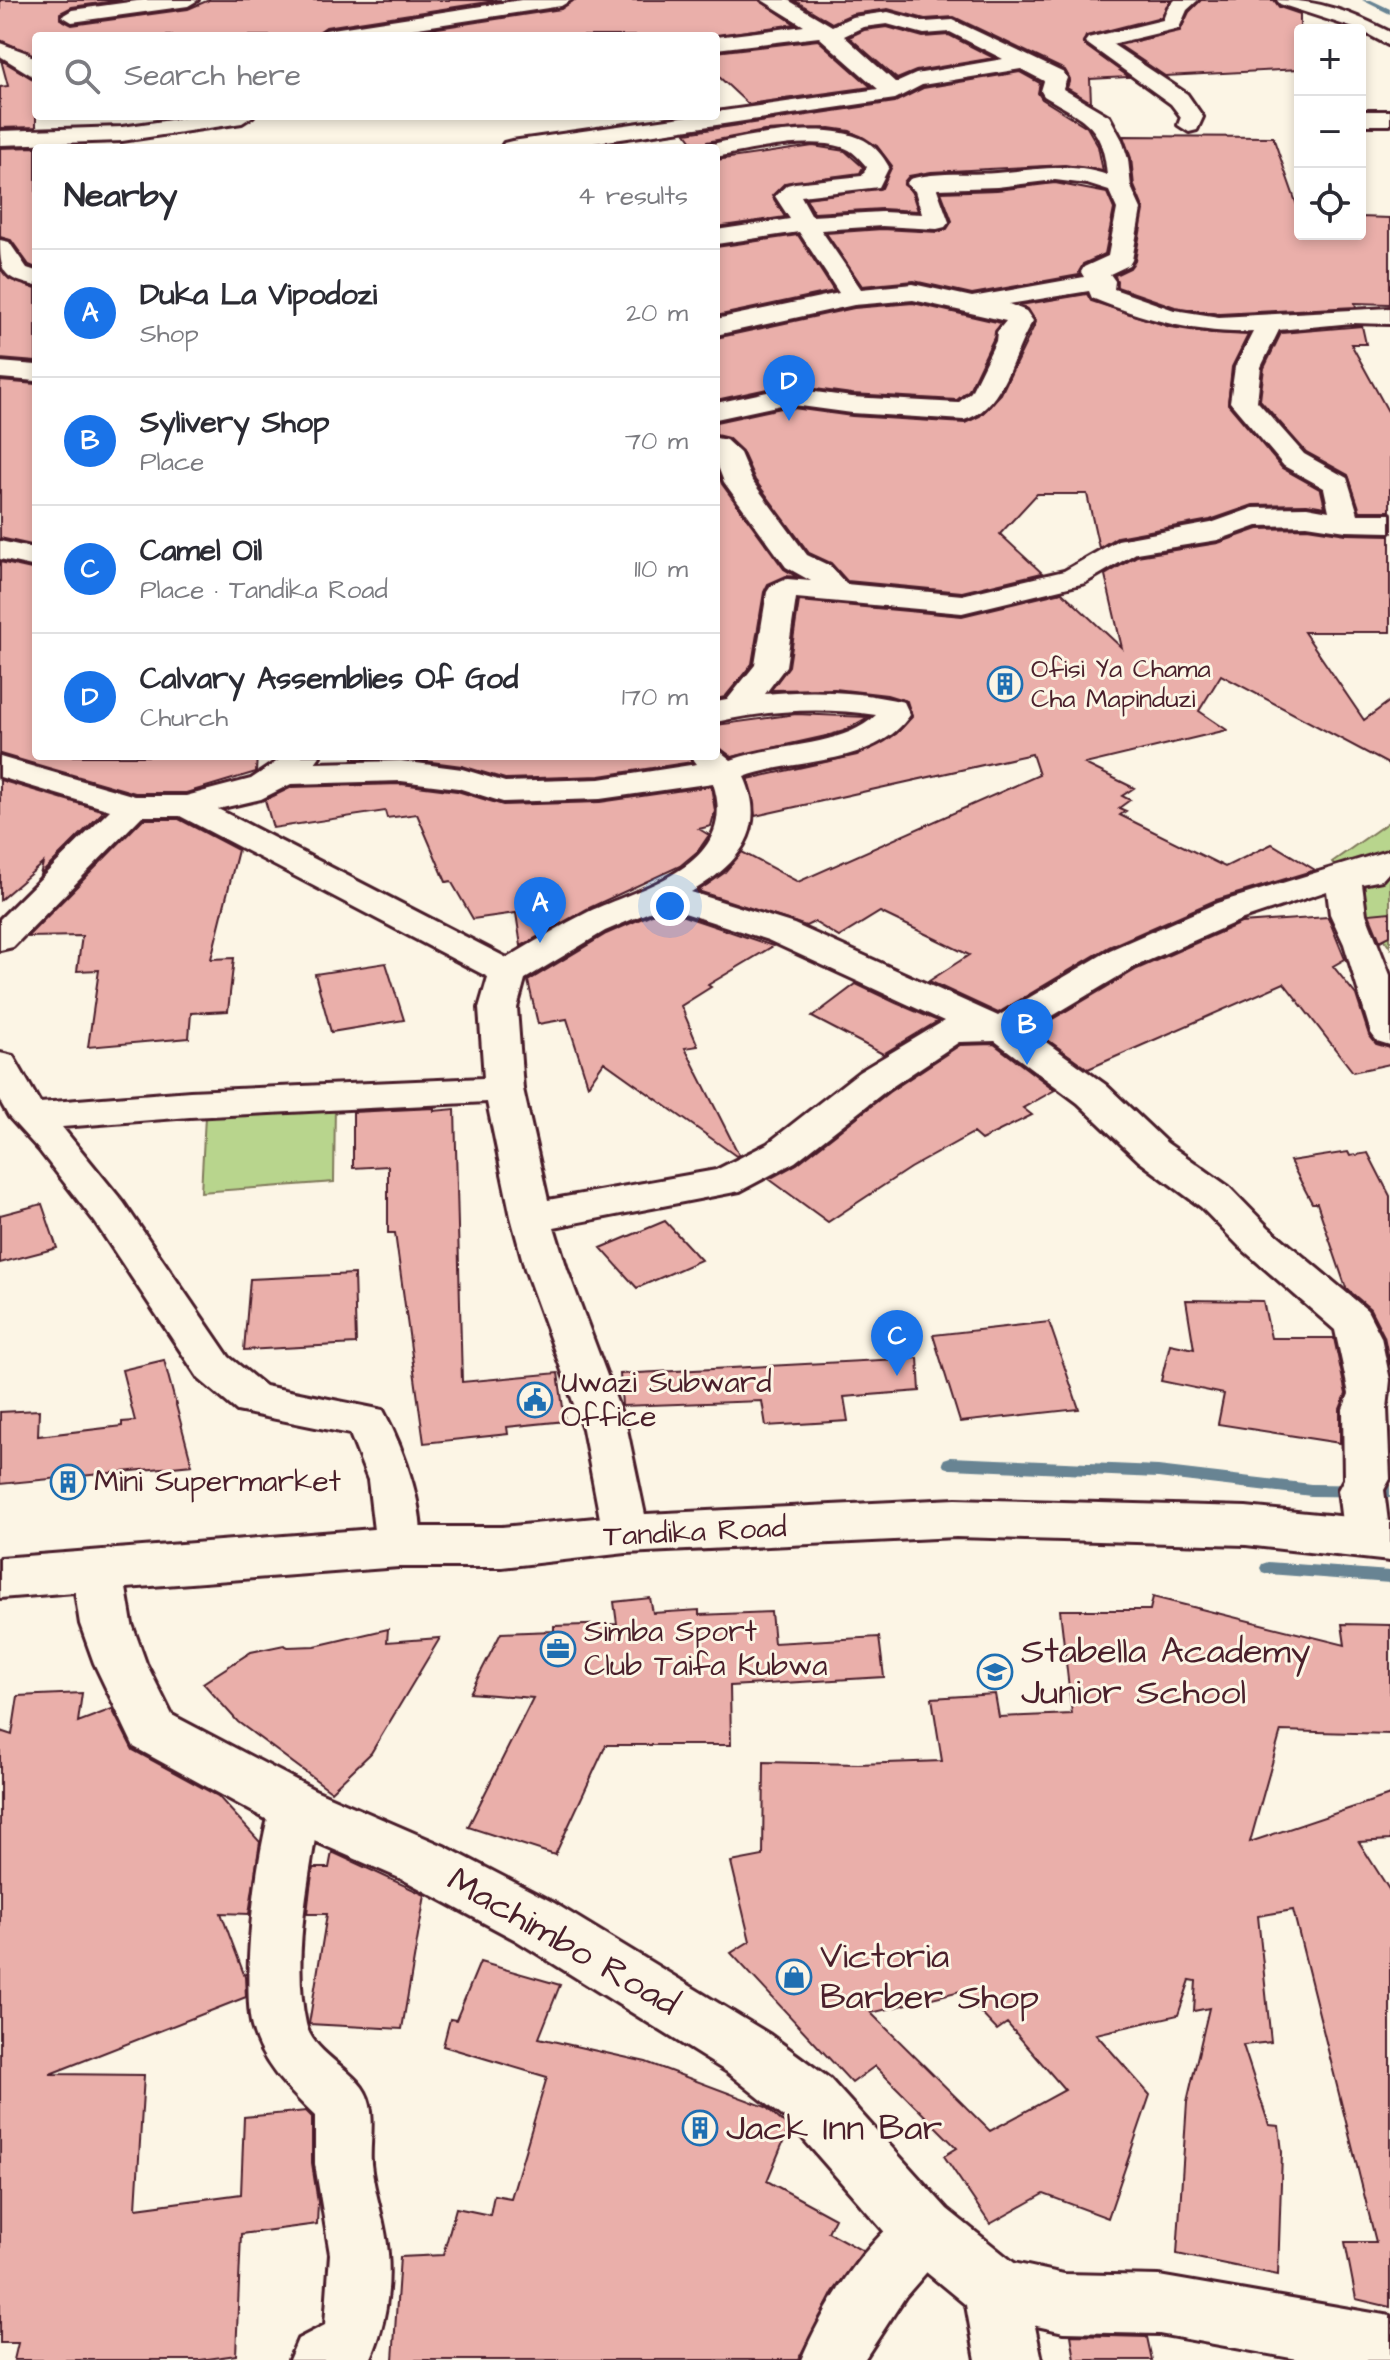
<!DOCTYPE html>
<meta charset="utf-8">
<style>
:root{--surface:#fff;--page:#f2f2f3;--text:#2b2b33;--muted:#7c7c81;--line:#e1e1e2;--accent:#1a73e8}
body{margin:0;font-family:"Architects Daughter",sans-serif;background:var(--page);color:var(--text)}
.controls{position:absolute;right:24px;top:24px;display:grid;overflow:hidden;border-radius:8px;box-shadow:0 4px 12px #0003}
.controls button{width:72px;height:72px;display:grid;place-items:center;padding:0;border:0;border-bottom:2px solid var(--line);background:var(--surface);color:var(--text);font:40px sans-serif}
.you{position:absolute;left:670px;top:906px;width:28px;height:28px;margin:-20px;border:6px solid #fff;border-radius:50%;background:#1a73e8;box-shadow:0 0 0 12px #1a73e833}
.badge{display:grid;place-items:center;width:52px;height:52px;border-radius:50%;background:var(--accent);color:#fff;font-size:26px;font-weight:700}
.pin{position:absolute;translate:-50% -66px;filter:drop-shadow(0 2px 4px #0008)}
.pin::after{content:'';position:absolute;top:42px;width:28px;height:24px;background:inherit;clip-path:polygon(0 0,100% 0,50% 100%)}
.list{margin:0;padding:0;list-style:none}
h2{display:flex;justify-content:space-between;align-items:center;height:104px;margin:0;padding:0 32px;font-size:34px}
h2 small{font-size:26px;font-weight:400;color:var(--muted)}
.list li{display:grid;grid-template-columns:52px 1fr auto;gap:24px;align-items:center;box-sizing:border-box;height:128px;padding:0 32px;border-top:2px solid var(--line)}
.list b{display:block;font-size:30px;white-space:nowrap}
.list p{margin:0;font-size:26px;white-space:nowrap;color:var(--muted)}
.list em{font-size:26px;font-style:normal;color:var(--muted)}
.icon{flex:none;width:44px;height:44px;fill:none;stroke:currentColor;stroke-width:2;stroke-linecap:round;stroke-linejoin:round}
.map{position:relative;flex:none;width:1390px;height:2360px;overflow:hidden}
.search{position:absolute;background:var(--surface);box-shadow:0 4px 12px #0003;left:32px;top:32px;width:688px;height:88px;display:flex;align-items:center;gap:20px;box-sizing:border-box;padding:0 28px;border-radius:8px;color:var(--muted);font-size:30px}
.panel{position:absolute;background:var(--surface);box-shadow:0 4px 12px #0003;left:32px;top:144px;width:688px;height:616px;border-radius:8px}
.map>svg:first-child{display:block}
.green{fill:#b8d58d;stroke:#817a5c;stroke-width:2}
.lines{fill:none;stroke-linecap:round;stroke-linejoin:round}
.stream{fill:#678493;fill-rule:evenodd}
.building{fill:#eaafaa;stroke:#4a1f2b;stroke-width:2;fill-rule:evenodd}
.minor-casing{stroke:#4a1f2b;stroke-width:6}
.tertiary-casing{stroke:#4a1f2b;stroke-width:6}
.minor{fill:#fcf5e5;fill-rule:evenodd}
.tertiary{fill:#fcf5e5;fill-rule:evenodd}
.labels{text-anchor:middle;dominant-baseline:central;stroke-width:6;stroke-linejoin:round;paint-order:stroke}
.far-poi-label{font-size:26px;fill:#4a1f2b;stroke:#fcf5e5;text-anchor:start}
.poi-label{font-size:30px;fill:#4a1f2b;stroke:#fcf5e5;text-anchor:start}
.street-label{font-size:30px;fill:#4a1f2b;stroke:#fcf5e5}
.near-poi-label{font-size:36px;fill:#4a1f2b;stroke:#fcf5e5;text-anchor:start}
.near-street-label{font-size:36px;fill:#4a1f2b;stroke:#fcf5e5}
</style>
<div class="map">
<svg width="1390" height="2360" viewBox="0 0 1390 2360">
<rect width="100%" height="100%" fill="#fcf5e5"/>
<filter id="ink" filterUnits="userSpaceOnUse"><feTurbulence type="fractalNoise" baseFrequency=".0125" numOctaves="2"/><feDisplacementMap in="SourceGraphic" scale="16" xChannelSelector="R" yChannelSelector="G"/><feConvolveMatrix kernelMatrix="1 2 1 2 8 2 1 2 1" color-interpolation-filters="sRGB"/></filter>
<g filter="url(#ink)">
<path class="green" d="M1390,821v126l-58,-85z
M335,1103l-1,79 -133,10 4,-76z"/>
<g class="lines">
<path class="stream" d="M1362,0h9l19,9v5z
M950,1457l208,9 153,18 79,1v12l-79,-1 -153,-18 -208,-9 -6,-2 -2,-4 2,-4z
M1268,1562l122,9v12l-122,-9 -6,-2 -2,-4 2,-4z"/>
</g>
<path class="building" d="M0,0h122l-50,7 -12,6v6l12,6 116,-16 21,-9h292l-175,27 -13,9h-277v20l-36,-16z
M574,0h185l36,24 -82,12h-327l175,-27z
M794,0h377l-10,17 -75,19 -3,8 46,33 -39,2 1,23 -24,-14 3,-9 -5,-9 -111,-53 -29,2 -37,-10 -36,5 -20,9z
M1201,0h73l5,7 21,7v55l-135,7 -46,-31 61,-14 9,-19z
M887,27l36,10 26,-2 45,23 -78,13 -19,8 -48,-42 15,-7z
M818,40l53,47 -123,17 -32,-30v-22z
M1,60l35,21v46l-36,1v-41l8,-1z
M1020,72l20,11 -2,10 4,6 45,28 11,19 5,25 -38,-6 -134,7 -22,4 -5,6 8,11 6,18 -36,-2 -68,4 -8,-15 76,-10 10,-22 -15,-20 -27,-15 -20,-3 -66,3 -57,11 -4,6h-6l-11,-15 209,-31 28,-14z
M1123,136l150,1 27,77v20h60v-17l30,1v86l-35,-1 1,4 -137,7 -44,-7 -58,-20 -2,-12 15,-7 5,-7 9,-51 -10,-24 -3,-28z
M813,146l32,5 18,16 -3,6 -75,10 -13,13 13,21 -69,10v-67z
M0,148l36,-1v121l-7,-3 -18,-25 -11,-3z
M1055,183l52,10 7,16 -9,45 -22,10 -4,11 -107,19 -58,-13 -52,5 -36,-53 56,-4 56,3 9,-3 5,-8 -11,-29 56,-2z
M798,235l36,56 -118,25v-69z
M0,268l9,11 27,10v73l-36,-3z
M1087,294l4,7 79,26 41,6 37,2 -16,32 -4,37 54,64 39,22 4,17 -18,-3 -54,1 -43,15 -93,17 -18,11 -12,-54h-50l-37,40 42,39 -80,19 -115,-11 -16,-18 -22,-10 -54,-73 -13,-29 -14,-13 -12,-3v-13l70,-15 66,9 113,7 15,-7 21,-22 35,-72 -8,-13 -8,-4z
M913,303l88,20 -32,67 -12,10 -105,-6 -66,-9 -70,15v-62l138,-30z
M1362,326l4,18h-15l39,71v96h-30l-12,-36 -42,-23 -46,-52 4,-32 17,-35z
M0,381l36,3v162l-36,-8z
M716,469l6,15 62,85 13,8 -11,-1 -18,8 -4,8 -12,72 -27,33 -9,2z
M1307,528l39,6 44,1v97h-86l60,88 26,-19v64l-169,-90 -22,36 28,19 -142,34 49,24 -12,8 8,4 -11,8 7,3 -6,4 105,52 47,-23 43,26 -99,30 -107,47 -111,66 -69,-32 40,-26 -89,-43 -41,25 -25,-15 -8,4 -108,-35 26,-18 18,-21 56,30 241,-107 -7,-21 -277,62 -7,-37 109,-24 39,-21 16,-17 -5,-16 -20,-6 -52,-6 -64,1 18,-24 10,-65 163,15 100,-24 60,56 -17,-73 32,-19 81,-13 40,-14z
M0,562l36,8v186h221l-1,16 -70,21h-51l-135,-39z
M796,714l72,3 -24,14 -18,5 -94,21 -16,-12v-20z
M353,756h335l4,6 -92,14 -95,3 -43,-13 -61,-8 -48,1z
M0,780l104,31 -64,64 3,-12 -43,37z
M401,784l56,7 46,14 97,-3 111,-16 4,25 -4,15 -12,3 10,6 -11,16 -18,15 -93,43 -66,37 -5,-33 -43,6 -22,-38 -5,1 -29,-68 -30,4 -2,-7 -112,17 -8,-28 27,-13z
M143,819h36l59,31 -27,109 23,-1 -6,53 -37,2 -2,25 -101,9 11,-77 -22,1 5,-35 -55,1z
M663,909l110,37 -65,39 3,2 -30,19 17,40 -13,2 54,107 -3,1 -132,-94 -16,23 -21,-66 -29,5 -10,-43 78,-47z
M1390,912v24l-10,5 -11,-27z
M1328,917l17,42 -12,7 23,29 13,40 7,9 14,4v16l-37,8 -69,-89 -196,86 -54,-39 103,-61 104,-46z
M386,963l18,57 -73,12 -16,-58z
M856,984l40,19 42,18 -55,33 -71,-37z
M994,1044l61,46 -32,18 9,7 -51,25 -8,-7 -63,35 -82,54 -59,-43 28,-15 92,-72 71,-47z
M434,1108v3l21,-2 7,273 96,-9 7,48 -58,6 1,7 -84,9 -29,-210h-7v-67l-35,2v-56z
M1348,1152l2,4 18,-3 22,43v169l-6,-29 -14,-27 -24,-21 -29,-85h-5l-22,-42z
M42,1204l15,44 -57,15v-48z
M665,1221l36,39 -64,28 -36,-40z
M354,1274l2,70 -112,6 6,-71z
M1186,1300l77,1 8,37h63l12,56 -6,15v34l-122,-19 6,-30 -63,-13 9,-37 24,5z
M1049,1322l30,87 -119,13 -27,-87z
M918,1358l2,33 -76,6 4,24 -82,5 -4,-25 -140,5 -2,-32z
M164,1360l28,105 -192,19v-72l39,-2 -1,26 84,-10v-4l13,-1 -13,-51z
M1153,1597l192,48 -3,-21 48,1v109l-109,-3 -31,111 140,-47v45l-31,2 31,49v416l-34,-8 -11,-57h31l-83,-332 -35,6 13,126 -28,3 26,80 10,1 3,26 -4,123 -101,-21 10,-152 22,-94 -15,3 2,-30 -6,-1 -12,35 -82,19 54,61 -42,123 -64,-24 -54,30 -46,-68 13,-8 -82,-82 -23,17 -121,-130 19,-12 -19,-79 32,-6 1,-94 94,2 84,-3 -10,-63 63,-4 4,23 73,-3 -12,-104h90zM960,1991l37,39 10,-7 58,67 -75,41 -119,-118z
M650,1598l3,15 46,-3v5l72,-3 3,31 105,-6 5,40 -154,9 1,59h-125l-51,110 -87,-28 65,-129 -63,-5 31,-60 53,-2v-5l63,-2 -3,-22z
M388,1629l-1,13 53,-4 -69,115 -40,38 -93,-69 -35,-39 48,-31 33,-7 4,2 27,-1z
M82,1693l-4,29 34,-13 21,41 85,46 42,46 -11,72 -28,-1 24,64 1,20 -196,77 94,1 -8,133 105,-14 3,-77 62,-6 6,6v47l6,38 -1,22 -76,10 -5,121 -36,5h-186l4,-17h-18v-612l12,4 6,-39z
M332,1852l93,43 -23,134 -93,-5 18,-110h-20l3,-26 3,-20h16z
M480,1962l80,23 -21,53 107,24 120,45 23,21 -22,53 68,37 -7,14 35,19 -30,41 -35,68h-405l7,-103 43,-2 13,-47 34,7 4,-20 17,3 36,-121 -104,-31 7,-27 6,1z
M1071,2335l76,2 5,23h-77z"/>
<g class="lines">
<g class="minor-casing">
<path id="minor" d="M144,0h54l-10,6 -116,16 -10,-6 10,-6z
M521,0h50l-10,6 -195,30h-50l10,-6z
M762,0h26l44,26 20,-9 36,-5 37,10 28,-2 111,53 3,5 -4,11 46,27 13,24 6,19 3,28 10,22 -9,51 -3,5 -19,9 5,7 -1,8 60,21 45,7 171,-9v16l-38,-1 -73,7 -18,37 -4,34 47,53 43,24 11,36h32v18l-44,-1 -39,-6 -50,1 -39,14 -82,13 -51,30 -123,30 -166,-15 -10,68 -21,28c47,-5 93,-3 139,8l6,13c-36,52 -111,42 -166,62 25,54 -8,89 -53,115l103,32 204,92 112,-66 107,-47 173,-53v21l-8,9 -20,4 4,30 24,61v70l-13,-4 -6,-8 -27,-89 -14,-30 -3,-23 -84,28 -107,47 -107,64 77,55 61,58 62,44 39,40 99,83 14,27 9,43 -3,29 3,70 -6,11 6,48 -7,13 -16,5 -16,-5 -7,-13 -6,-48 6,-11 -1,-70 6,-15 -14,-64 -95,-83 -39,-40 -62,-46 -61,-58 -83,-62 -36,1 -72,48 -92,72 -55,29 -186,36 13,42 60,160 22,105 -7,13 -16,5 -16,-5 -7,-13 -20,-105 -58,-160 -14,-52 -24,-115 -297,15 -128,10 61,75 106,155 36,29 118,24c18,33 51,115 32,150l-16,5 -16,-5 -7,-13 -8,-67 -18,-46 -113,-23 -38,-32 -104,-157 -56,-72 -30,-33 -9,-16v-48l13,3 27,47 150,-12 294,-13 -5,-70 9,-31 -308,-161h-38l-129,131 -13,3v-31l110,-109 -110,-33v-20l135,39h51l65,-17 34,-23h35l-5,7 86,-2 61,8 43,13 95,-3 97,-15 -6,-8h25v-8l15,12c45,-17 111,-12 145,-45 -53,-8 -108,-5 -160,7v-20l11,-2 28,-35 12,-73 4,-6 16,-7 24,2 -25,-14 -62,-85 -8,-21v-23l10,2 14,13 12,28 55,74 23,11 16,18 116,11 102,-24 54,-31 93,-17 42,-15 54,-1 22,4 -5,-23 -40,-22 -54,-64 5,-35 18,-35c-57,2 -109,-13 -161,-34l-3,-7 -80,13 17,7 7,10c-20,29 -29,89 -69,99l-112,-7 -66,-9 -70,15v-16l70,-15 66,9 106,6 13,-11 25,-51 1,-9 9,-11 -93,-21 -59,5 -138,30v-16l123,-26 -40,-61 -83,12v-14l74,-11 -15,-23 12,-11 8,-2 67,-7 5,-9c-7,-8 -14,-17 -25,-20 -34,-10 -91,3 -126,10v-9h-10l2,-3c38,-9 120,-25 156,-5 11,6 19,16 25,27l-10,20 -78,9 11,20 70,-4 40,2 -7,-23 -9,-7 4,-5c28,-8 58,-4 86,-6 38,-3 73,-11 111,2 -4,-51 -23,-55 -63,-79l-3,-5 3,-10 -23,-12 -99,16 -27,14 -336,49h-58l3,-5 8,-2 177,-25h27v-4l162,-23 -59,-52 -103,12v-12l88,-11zM887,24l37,10 26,-2 53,27 -87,15 -20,9 -52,-47 19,-9zM1055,180l32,4 22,7 8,18 -9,47 -24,11 -3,5 3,5 -112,20 -59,-13 -52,5 -40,-59 61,-4 55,3 8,-2 4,-5 -12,-33 60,-2zM401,781l57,7 45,14 97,-3 113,-16c27,82 -68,103 -125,129 -28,14 -54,30 -81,46l-289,-149 43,-10 30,-15zM663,906l105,34 176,81 -85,51 -92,72 -51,26 -168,30 -25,-111 -6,-81 8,-29 80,-48z
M1175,0h23l-11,10 -8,18 -67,16 75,50 16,23 -6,13 -8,2 -11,-7 3,-8 -10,-13 -86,-62 3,-4 75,-18 5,-13z
M1277,0c42,0 76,13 113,32v14l-30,-16 -80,-26z
M0,43l27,10 9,7v18l-36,-22z
M1360,111h30v14h-30z
M198,116h55l-11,7 -120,18 -122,4v-14l122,-4z
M0,240l9,2 18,26 9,3v15c-33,-8 -36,-13 -36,-46z
M0,362l36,3v16l-36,-3z
M0,541l36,8v18l-36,-8z
M295,1786l18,6 7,15c-10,69 -29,148 -14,217 6,27 41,42 56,63 16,22 7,52 9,77 3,30 15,59 17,90 3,35 -3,74 -18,106h-81l9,-21 27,-14 5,-71 -15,-90v-48c-27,-27 -53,-51 -63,-89 -11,-44 5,-194 25,-235z
M925,2203l20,8 9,20 -9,20 -40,46 -41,63h-63c22,-52 71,-135 124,-157z
M995,2259l69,15 95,2 231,40v44h-88l-143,-26 -95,-2 -69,-15 -21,-9 -8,-20 8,-20z"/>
</g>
<g class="tertiary-casing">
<path id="tertiary" d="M956,1499l290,8 144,14v40l-144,-16 -290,-8 -330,16 -124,14h-103l-273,21 6,36 14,39 26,52 143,75 129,56 110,57 215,131 61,45 117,130 71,57 9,22 15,72h-66l-10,-55 -63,-52 -117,-134 -59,-47 -213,-133 -110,-59 -129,-56 -141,-77 -40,-84 -14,-39 -5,-32 -75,6v-40l399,-31h103l124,-12z"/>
</g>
<use href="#minor" class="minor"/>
<use href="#tertiary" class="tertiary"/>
</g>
</g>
<defs>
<g id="building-ring" transform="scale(1.8)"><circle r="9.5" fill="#fcf5e5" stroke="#1f6fb2" stroke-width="1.5"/><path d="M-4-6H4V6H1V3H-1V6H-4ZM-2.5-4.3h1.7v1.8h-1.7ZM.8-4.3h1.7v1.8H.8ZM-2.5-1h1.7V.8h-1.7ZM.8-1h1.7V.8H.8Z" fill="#1f6fb2"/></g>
<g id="civic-ring" transform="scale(1.8)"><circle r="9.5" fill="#fcf5e5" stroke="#1f6fb2" stroke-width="1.5"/><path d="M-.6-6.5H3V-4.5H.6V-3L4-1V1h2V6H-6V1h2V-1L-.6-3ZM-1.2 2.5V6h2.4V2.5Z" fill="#1f6fb2"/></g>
<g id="office-ring" transform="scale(1.8)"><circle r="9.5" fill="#fcf5e5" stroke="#1f6fb2" stroke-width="1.5"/><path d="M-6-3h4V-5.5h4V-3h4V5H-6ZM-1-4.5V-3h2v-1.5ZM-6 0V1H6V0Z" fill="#1f6fb2"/></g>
<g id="school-ring" transform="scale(1.8)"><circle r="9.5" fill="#fcf5e5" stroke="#1f6fb2" stroke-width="1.5"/><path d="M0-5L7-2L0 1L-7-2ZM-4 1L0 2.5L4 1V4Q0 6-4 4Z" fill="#1f6fb2"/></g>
<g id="shop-ring" transform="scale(1.8)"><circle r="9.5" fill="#fcf5e5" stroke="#1f6fb2" stroke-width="1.5"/><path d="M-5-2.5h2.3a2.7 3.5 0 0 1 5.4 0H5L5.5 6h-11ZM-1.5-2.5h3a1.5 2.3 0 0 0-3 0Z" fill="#1f6fb2"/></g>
</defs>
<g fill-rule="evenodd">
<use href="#building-ring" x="1005" y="684"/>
<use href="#civic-ring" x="535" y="1400"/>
<use href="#building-ring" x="68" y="1482"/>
<use href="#office-ring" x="558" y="1649"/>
<use href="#school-ring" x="995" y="1672"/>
<use href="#shop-ring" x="794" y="1977"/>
<use href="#building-ring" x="700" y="2128"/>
</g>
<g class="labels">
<g class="far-poi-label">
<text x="1031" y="669">Ofisi Ya Chama<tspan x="1031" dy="30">Cha Mapinduzi</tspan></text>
</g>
<g class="poi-label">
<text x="561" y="1383">Uwazi Subward<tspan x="561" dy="34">Office</tspan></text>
<text x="94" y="1482">Mini Supermarket</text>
<text x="584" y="1632">Simba Sport<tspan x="584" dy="34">Club Taifa Kubwa</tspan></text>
</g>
<g class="street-label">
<text transform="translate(695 1532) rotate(-3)">Tandika Road</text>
</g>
<g class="near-poi-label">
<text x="1021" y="1651">Stabella Academy<tspan x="1021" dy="41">Junior School</tspan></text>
<text x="820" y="1956">Victoria<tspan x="820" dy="41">Barber Shop</tspan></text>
<text x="726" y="2128">Jack Inn Bar</text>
</g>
<g class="near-street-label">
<text transform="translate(563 1942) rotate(30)">Machimbo Road</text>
</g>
</g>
</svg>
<div class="controls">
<button>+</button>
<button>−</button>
<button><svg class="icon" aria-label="locate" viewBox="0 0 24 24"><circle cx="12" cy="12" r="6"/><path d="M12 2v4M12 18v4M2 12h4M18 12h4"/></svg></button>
</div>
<div class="you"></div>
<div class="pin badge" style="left:540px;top:943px">A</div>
<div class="pin badge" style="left:1027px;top:1065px">B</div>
<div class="pin badge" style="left:897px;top:1376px">C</div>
<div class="pin badge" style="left:789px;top:421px">D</div>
<div class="search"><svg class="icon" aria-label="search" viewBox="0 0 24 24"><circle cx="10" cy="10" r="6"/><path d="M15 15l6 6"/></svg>Search here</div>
<section class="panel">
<h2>Nearby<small>4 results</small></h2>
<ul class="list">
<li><span class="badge">A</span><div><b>Duka La Vipodozi</b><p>Shop</p></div><em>20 m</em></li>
<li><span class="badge">B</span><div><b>Sylivery Shop</b><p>Place</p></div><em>70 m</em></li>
<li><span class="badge">C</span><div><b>Camel Oil</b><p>Place · Tandika Road</p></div><em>110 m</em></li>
<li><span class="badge">D</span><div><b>Calvary Assemblies Of God</b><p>Church</p></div><em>170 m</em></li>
</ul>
</section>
</div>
